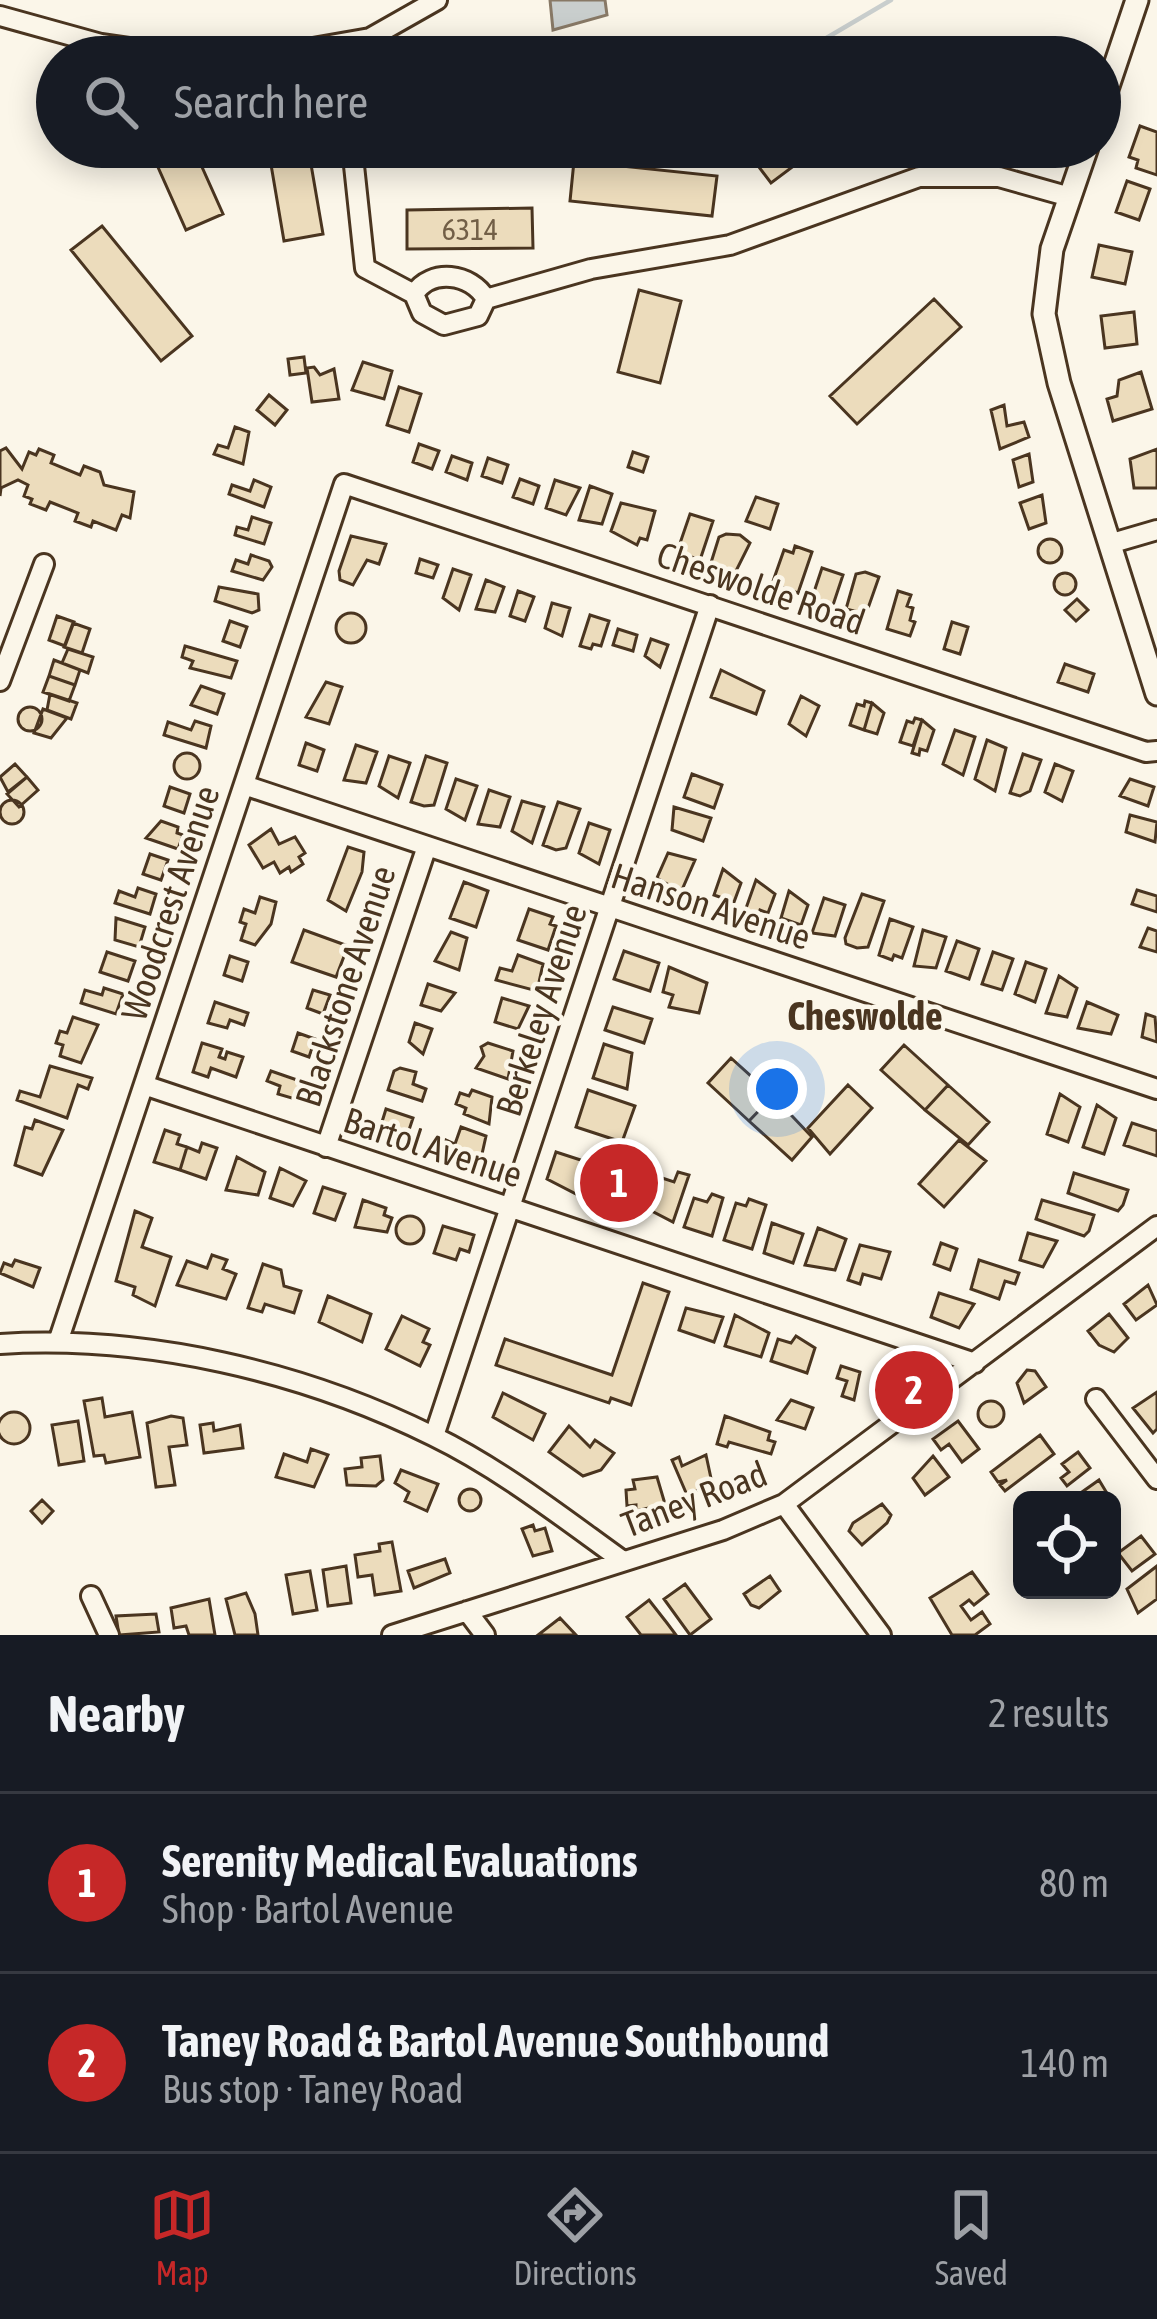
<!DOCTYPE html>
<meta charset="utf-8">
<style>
:root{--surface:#171b24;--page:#20242c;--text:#f1f3f6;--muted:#9ea1a6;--line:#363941;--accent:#c62828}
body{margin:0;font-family:"Asap Condensed",sans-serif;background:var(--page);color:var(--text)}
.controls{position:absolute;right:36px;bottom:36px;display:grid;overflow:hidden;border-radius:18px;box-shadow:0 6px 30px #0003}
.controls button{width:108px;height:108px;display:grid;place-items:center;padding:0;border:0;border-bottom:3px solid var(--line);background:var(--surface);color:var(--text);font:60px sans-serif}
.you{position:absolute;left:777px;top:1089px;width:42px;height:42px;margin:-30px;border:9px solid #fff;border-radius:50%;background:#1a73e8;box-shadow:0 0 0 18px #1a73e833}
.badge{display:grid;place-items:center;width:78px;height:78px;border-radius:50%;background:var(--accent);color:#fff;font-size:39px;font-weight:700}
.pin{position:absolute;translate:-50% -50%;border:6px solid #fff;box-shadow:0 3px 12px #0006}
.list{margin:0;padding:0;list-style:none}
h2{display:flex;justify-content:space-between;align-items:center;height:156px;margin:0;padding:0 48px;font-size:51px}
h2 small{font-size:39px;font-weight:400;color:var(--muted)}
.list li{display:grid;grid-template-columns:78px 1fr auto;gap:36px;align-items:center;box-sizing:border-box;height:180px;padding:0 48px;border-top:3px solid var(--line)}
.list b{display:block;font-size:45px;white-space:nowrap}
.list p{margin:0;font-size:39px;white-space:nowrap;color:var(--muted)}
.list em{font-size:39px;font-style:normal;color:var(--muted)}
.icon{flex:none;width:66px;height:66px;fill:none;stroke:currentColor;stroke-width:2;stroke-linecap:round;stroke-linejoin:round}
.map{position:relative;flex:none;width:1157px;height:1635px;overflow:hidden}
.search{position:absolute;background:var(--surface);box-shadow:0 6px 30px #0003;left:36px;right:36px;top:36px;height:132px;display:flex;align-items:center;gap:30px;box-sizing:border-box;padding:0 42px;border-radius:66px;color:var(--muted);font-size:45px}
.sheet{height:516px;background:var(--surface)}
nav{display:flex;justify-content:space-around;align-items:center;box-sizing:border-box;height:168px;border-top:3px solid var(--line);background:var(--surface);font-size:33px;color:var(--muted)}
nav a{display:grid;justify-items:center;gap:6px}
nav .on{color:var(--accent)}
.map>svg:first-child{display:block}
.water{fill:#c9cecd;stroke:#887966;stroke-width:3}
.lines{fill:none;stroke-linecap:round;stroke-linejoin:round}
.stream{stroke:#c9cecd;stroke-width:4.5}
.building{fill:#ecdcbc;stroke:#4a3520;stroke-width:3}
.minor-casing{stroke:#4a3520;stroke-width:24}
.major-casing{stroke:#4a3520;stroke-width:27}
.minor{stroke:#fbf6e9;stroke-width:18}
.major{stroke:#fbf6e9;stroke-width:21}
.labels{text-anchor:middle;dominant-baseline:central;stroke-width:9;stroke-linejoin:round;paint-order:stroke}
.number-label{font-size:30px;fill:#725f47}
.street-label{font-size:36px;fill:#4a3520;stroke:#fbf6e9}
.neighbourhood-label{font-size:39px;font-weight:bold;fill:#4a3520;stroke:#fbf6e9}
</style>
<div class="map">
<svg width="1157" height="1635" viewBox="0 0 1157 1635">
<rect width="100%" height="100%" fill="#fbf6e9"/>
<path class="water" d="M550,0h55l2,15 -54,15z"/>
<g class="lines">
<path class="stream" d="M794,57l97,-57"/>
</g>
<path class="building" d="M1140,126l17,6v43l-21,-7 2,-8 -9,-3z
M149,147h44l30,67 -37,16z
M268,147h40l15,87 -39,7z
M753,147h66l-48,36 -24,-32z
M574,161l143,15 -5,40 -142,-15z
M1127,181l23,8 -11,31 -23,-8z
M532,208l1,40 -126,1v-39z
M102,226l90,110 -31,25 -90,-111z
M1099,245l33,7 -7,32 -33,-7z
M639,290l42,11 -21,82 -42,-11z
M934,299l27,28 -104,97 -27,-28z
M1134,312l3,32 -32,4 -4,-32z
M304,357l2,16 -16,2 -2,-16z
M363,362l29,9 -8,28 -32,-9z
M314,367l6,8 14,-6 5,30 -27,3 -5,-34z
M1141,372l11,37 -39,12 -6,-22 10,-3 2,-16z
M399,387l22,7 -12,38 -22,-7z
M269,395l18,15 -12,15 -18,-15z
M1004,405l3,21 17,-4 5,15 -29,12 -9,-39z
M235,427l14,5 -6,32 -29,-10 4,-9 10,3z
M419,444l20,7 -7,18 -19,-7z
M6,448l16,21 7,-17 7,3 3,-6 15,6 -3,8 29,12 4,-9 16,6 4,13 30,7 -4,26 -8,-3 -6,15 -23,-9 -2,6 -16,-6 3,-8 -28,-11 -4,8 -16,-6 2,-5 -8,-3 4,-11 -10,-5 -17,8 -1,8v-45z
M1157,449v39h-23l-4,-29z
M633,452l15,5 -5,15 -15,-5z
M1029,454l4,28 -14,5 -6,-27z
M452,456l20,7 -5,17 -21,-8z
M488,458l20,7 -6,18 -20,-7z
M520,479l19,7 -6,18 -20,-7z
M254,480l17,7 -7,20 -35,-13 3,-9 18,6z
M555,480l25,8 -14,27 -20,-7z
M590,486l22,8 -10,30 -23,-4z
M1042,495l4,28 -17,6 -9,-26z
M756,497l22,7 -8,25 -24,-8z
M621,503l34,8 -8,29 -7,-2 -3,7 -26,-14z
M690,514l23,7 -13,39 -23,-8z
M252,517l19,6 -7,21 -29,-9 2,-8 11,3z
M726,534l14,1 10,8 -17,34 -24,-8 10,-32z
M351,536l35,8 -7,20 -12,-4 -14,25 -13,-5 -1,-9z
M1038 551a12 12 0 1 1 24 0a12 12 0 1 1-24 0Z
M795,546l17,6 -14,41 -26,-9 12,-34 9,3z
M251,555l18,6 3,6 -9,13 -31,-9 4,-11 12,4z
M420,559l18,6 -5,13 -17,-5z
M822,568l21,7 -11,33 -21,-7z
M453,569l18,6 -12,35 -16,-12z
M865,572l14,5 -13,37 -20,-5 10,-35z
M1054 584a11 11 0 1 1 22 0a11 11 0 1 1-22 0Z
M486,580l18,7 -9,25 -19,-3z
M219,587l39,7 1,16 -7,3 -37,-12z
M518,591l16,6 -9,24 -15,-5z
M898,591l13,4 -4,11 6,2 -3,12 5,2 -5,14 -23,-7z
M1077,599l11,11 -12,11 -11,-11z
M552,603l18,5 -8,28 -17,-8z
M336 628a15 15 0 1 1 30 0a15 15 0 1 1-30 0Z
M590,615l19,6 -8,25 -8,-2 -2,5 -11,-3z
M57,616l17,6 -9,24 -16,-6z
M230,621l17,6 -7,20 -17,-6z
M952,622l16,5 -8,27 -16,-5z
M73,623l17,6 -8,24 -18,-6z
M618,629l19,6 -4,16 -20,-6z
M651,639l17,6 -8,22 -15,-11z
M185,646l52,15 -6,17 -41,-10 3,-7 -11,-4z
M68,649l25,8 -5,16 -26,-10z
M54,660l26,10 -5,15 -26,-9z
M1065,664l29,10 -6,18 -30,-10z
M721,670l43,21 -8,23 -45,-17z
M49,676l26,9 -6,16 -26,-9z
M326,682l16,5 -13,37 -23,-7z
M201,686l23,8 -7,20 -26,-9z
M50,694l27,9 -6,16 -24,-9z
M801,696l18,10 -13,30 -17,-12z
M865,701l7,2 -8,27 -14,-5 7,-21 7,2z
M872,703l12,10 -7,21 -13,-4z
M18 719a12 12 0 1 1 24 0a12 12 0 1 1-24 0Z
M43,709l24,9 -16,20 -17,-5z
M915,718l7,2 -9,26 -13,-4 7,-21 6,2z
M922,720l12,10 -7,21 -7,-2 -1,6 -7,-2z
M195,721l16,5 -5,22 -42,-13 4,-13 23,8z
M955,730l20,7 -12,38 -20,-11z
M987,740l19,8 -11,43 -20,-12z
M306,743l18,7 -7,21 -18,-6z
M356,745l21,7 -11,31 -22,-3z
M174 766a13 13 0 1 1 26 0a13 13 0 1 1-26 0Z
M1023,754l18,6 -11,31 -10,5 -10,-3z
M389,756l21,7 -12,35 -19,-12z
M426,756l21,7 -13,42 -10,1 -13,-4z
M15,764l12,13 -19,15 -8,-15z
M1055,764l18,7 -11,30 -17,-9z
M692,774l30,11 -8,23 -30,-11z
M27,777l11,13 -19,17 -12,-13z
M456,779l21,7 -12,34 -19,-11z
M1130,779l24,8 -6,19 -28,-10z
M170,787l20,7 -6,19 -20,-7z
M489,790l21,7 -10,30 -22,-3z
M0 812a12 12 0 1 1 24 0a12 12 0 1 1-24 0Z
M522,801l22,6 -12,36 -20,-12z
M558,802l22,7 -14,39 -10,2 -13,-5z
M674,807l37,11 -8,23 -31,-11z
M1130,815l27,7 -2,20 -29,-10z
M161,821l17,6 -1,6 6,2 -5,14 -32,-11z
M589,823l21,7 -11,34 -20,-11z
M271,829l8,15 16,-7 10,16 -6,4 4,7 -12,8 -2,-5 -9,6 -6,-11 -11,6 -14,-23z
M348,847l16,5 -2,20 -16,39 -18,-11z
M668,853l27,7 -14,32 -24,-14z
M150,854l18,6 -7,20 -18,-6z
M723,869l18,14 -7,19 -20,-7z
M756,880l19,14 -7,19 -8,-3 -2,6 -13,-5z
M464,882l24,9 -12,36 -26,-9z
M138,888l18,6 -6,20 -35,-11 4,-12 16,6z
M1137,890l20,6v16l-25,-8z
M789,891l19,14 -7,20 -20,-7z
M862,894l22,7 -16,46 -11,1 -11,-4 -1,-6z
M260,897l16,5 -5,22 -16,21 -14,-5 5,-16 -6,-2 4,-13 11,4z
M824,898l21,7 -10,31 -23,-3z
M529,909l24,8 -3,7 6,2 -8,24 -30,-10z
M116,918l29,9 -6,20 -24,-7z
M890,919l23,8 -11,31 -8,-3 -2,5 -13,-5z
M1148,928l9,3v21l-17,-5z
M304,930l44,16 -12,31 -44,-15z
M923,930l23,7 -10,31 -22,-2z
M451,932l16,6 -8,32 -24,-9z
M957,941l22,8 -10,30 -23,-8z
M624,951l35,12 -9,28 -36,-12z
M107,952l28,9 -7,20 -28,-9z
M993,952l20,7 -11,31 -20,-6z
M518,955l25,9 -6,27 -41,-11 4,-12 12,3z
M230,956l18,6 -6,19 -18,-6z
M1026,962l20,7 -11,33 -20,-8z
M669,967l38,16 -8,30 -30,-6 4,-12 -10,-3z
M1059,976l18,12 -10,29 -21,-4z
M428,984l27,9 -14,18 -20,-6z
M104,988l19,6 -7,20 -35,-11 4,-13 17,5z
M313,990l17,5 -7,19 -16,-6z
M502,998l27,8 -11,23 -23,-7z
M215,1002l33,11 -4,12 -14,-5 -3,8 -19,-5z
M1087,1002l31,13 -7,19 -33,-6z
M613,1007l39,12 -8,24 -39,-13z
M1146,1014l9,3 2,25 -15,-5z
M73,1017l25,8 -17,38 -21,-7 3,-11 -7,-2 4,-12 7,2z
M415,1023l17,6 -9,25 -14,-12z
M298,1033l17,6 -6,18 -17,-6z
M202,1043l20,6 -3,8 6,2 2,-7 16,5 -7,20 -25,-9 -3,9 -15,-5z
M488,1043l25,8 -5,28 -32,-11 8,-12 -3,-9z
M604,1044l28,9 -5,36 -34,-11z
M904,1045l44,40 -23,25 -44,-40z
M731,1058l42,38 -24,25 -41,-38z
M50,1066l42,12 -4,11 -10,-4 -11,33 -50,-18 3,-9 20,6z
M400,1068l16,4 -3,12 13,5 -4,12 -34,-11 6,-19z
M271,1071l29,10 -5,18 -17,-5 2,-8 -13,-5z
M848,1085l24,23 -42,46 -22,-26z
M948,1085l41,37 -21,23 -43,-35z
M472,1090l20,7 -3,27 -25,-10 2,-6 -10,-4 4,-11 9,3z
M588,1090l47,16 -13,36 -46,-15z
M1060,1094l20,13 -12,35 -21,-8z
M773,1096l39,41 -20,23 -43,-39z
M1097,1105l19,13 -12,36 -21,-7z
M386,1109l27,9 -6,18 -11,-3 -3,10 -16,-5z
M35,1120l28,10 -21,45 -27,-10 10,-38 7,2z
M1132,1123l25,8v25l-33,-11z
M461,1127l25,9 -6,27 -37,-13 3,-10 9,4z
M165,1130l15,5 -3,9 10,3 -7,23 -26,-8z
M959,1140l27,21 -42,46 -25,-23z
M202,1143l15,5 -11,31 -26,-9 7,-23 12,5z
M556,1152l37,12 -11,33 -35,-18z
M237,1157l28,15 -7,23 -32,-5z
M616,1167l23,13 -9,28 -37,-12 10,-28 11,4z
M280,1168l26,13 -13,25 -23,-8z
M678,1172l11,3 -16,47 -27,-14 10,-32 18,6z
M1074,1173l54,17 -5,15 -5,6 -50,-18z
M323,1187l22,7 -10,26 -21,-7z
M712,1194l11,4 -11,38 -28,-9 10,-29 13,4z
M749,1199l17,6 -14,44 -28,-9 12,-37 10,3z
M363,1200l23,8 -2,7 8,3 -5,14 -32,-5z
M1042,1200l52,15 -5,16 -5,5 -48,-17z
M135,1211l17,7 -10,29 29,10 -16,49 -22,-11 2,-8 -19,-6z
M396 1230a14 14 0 1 1 28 0a14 14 0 1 1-28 0Z
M772,1223l31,11 -10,29 -29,-10z
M443,1226l31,9 -5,17 -9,-3 -4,11 -22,-7z
M818,1228l28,11 -11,31 -30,-5z
M1028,1233l29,8 -14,26 -23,-7z
M941,1243l16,6 -7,21 -16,-6z
M860,1245l30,7 -9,27 -18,-5 -3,10 -12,-4z
M212,1255l15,5 -4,9 13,5 -10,25 -49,-14 10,-24 20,7z
M15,1260l25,8 -7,19 -33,-14 4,-10 8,3z
M979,1260l40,13 -4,11 -10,-3 -6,18 -28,-10z
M263,1264l18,6 3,16 17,5 -7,22 -29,-9 -3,8 -14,-4z
M643,1283l26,9 -38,113 -20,-7 -2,5 -113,-38 9,-26 107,36z
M1148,1285l9,20 -21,15 -12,-16z
M939,1293l35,11 -15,24 -28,-11z
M328,1296l43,18 -9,28 -43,-20z
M686,1308l37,9 -9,25 -35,-12z
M1109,1314l19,24 -14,14 -15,-7 -11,-14z
M735,1315l34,18 -8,24 -36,-11z
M402,1316l27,13 -6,13 7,3 -10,21 -34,-17z
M796,1336l19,12 -8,25 -36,-12 7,-22 13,4z
M841,1366l19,6 -6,28 -12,-4 5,-15 -10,-3z
M1027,1370l8,1 11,16 -22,16 -7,-20z
M1157,1392v37l-4,4 -20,-25z
M503,1393l42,21 -12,26 -40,-23z
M102,1398l3,19 27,-5 8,45 -34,6 -2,-8 -10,1 -10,-55z
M791,1400l22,8 -8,21 -28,-9z
M978 1414a13 13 0 1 1 26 0a13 13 0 1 1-26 0Z
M-2 1428a16 16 0 1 1 32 0a16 16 0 1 1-32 0Z
M171,1416l12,2 4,27 -18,2 6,38 -19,2 -9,-64z
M725,1416l45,16 -2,8 7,2 -4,12 -42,-12 -2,5 -10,-3z
M78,1421l6,40 -25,4 -7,-40z
M958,1421l21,28 -17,13 -13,-18 -8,6 -8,-11z
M213,1423l1,8 26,-6 3,23 -39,5 -4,-28z
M569,1426l21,21 5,-7 19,13 -13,17 -18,6 -34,-24z
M1040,1435l14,19 -49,37 -5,-6 7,-5 -9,2 -7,-10z
M311,1449l17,6 -14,32 -38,-10 8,-23 23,8z
M1078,1452l12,16 -23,18 -6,-8 8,-6 -7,-8z
M706,1455l6,28 -25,12 -15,-35 7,-3 3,9z
M380,1456l3,24 -7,6 -29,-1 -2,-16 17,-2 -1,-9z
M933,1456l16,21 -24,18 -12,-17z
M401,1470l37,14 -11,27 -22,-10 4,-9 -14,-9z
M657,1477l8,27 -29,7v-6l-9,1 -1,-16 9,-1 -2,-9z
M1099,1480l12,20h-34l-2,-3z
M459 1500a11 11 0 1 1 22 0a11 11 0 1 1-22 0Z
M42,1500l11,11 -11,12 -11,-12z
M882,1504l9,11 -4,8 -25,22 -13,-14 4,-8z
M533,1525l2,6 10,-3 7,23 -19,5 -11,-27z
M1141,1536l14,18 -23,17 -14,-18z
M392,1542l9,49 -26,4 -3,-20 -14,2 -3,-22 25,-4 -1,-7z
M445,1559l5,14 -36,15 -6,-17z
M346,1566l5,37 -23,3 -5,-36z
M1157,1566v33l-19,14 -11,-24z
M310,1571l7,39 -24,4 -7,-39z
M972,1572l16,22 -14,11 -5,-5 -8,6 10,14 11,-8 8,12 -15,11h-23l-22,-37z
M770,1576l10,15 -21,17 -8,-3 -7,-11z
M685,1584l26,35 -21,16 -26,-36z
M246,1593l9,21 3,21h-23l-9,-36z
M209,1599l6,36h-26l-3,-9 -12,2 -3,-20z
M649,1600l18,23 9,12h-35l-14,-18z
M156,1614l3,18 -40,3 -3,-19z
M560,1618l16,17h-38z"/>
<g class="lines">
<g class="minor-casing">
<path id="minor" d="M0,16l101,28 90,13
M261,57l109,-19 67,-38
M352,147l13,121 49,26
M486,299l-8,17 -34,9 -22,-12 -8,-19c17,-26 57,-21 72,5l105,-30 139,-24 189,-68h80l71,20
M1109,544l48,-14
M0,681l44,-117
M244,785l913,304
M144,1085l831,278
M326,1147l101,-301
M58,1342l286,-858 802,268 11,-1
M0,1344c146,-9 302,27 433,92 68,33 130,82 190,125
M1096,1399l61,80
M434,1436l276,-831
M784,1504l97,131
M91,1596l18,39
M467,1611l18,24
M392,1635l331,-105 61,-26 373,-278"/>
</g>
<g class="major-casing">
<path id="major" d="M1100,110l37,-110
M1087,147l-35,102 -8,65 15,69 98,311"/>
</g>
<use href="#minor" class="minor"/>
<use href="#major" class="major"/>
</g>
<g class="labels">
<g class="number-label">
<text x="470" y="229">6314</text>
</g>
<g class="street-label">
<text transform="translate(761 588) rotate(19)">Cheswolde Road</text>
<text transform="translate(170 903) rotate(-72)">Woodcrest Avenue</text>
<text transform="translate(711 906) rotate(18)">Hanson Avenue</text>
<text transform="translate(345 986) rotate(-72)">Blackstone Avenue</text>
<text transform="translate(541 1010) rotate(-72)">Berkeley Avenue</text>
<text transform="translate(433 1147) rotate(18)">Bartol Avenue</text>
<text transform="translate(694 1499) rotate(-21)">Taney Road</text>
</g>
<g class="neighbourhood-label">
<text x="865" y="1016">Cheswolde</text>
</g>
</g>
</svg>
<div class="controls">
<button><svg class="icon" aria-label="locate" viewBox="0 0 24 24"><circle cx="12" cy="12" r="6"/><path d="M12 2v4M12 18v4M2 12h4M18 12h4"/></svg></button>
</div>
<div class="you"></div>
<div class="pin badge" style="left:619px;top:1183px">1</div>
<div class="pin badge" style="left:914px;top:1390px">2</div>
<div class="search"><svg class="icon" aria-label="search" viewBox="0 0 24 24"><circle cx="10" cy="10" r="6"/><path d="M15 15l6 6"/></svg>Search here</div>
</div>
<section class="sheet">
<h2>Nearby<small>2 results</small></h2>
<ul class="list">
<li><span class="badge">1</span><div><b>Serenity Medical Evaluations</b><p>Shop · Bartol Avenue</p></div><em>80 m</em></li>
<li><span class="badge">2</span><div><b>Taney Road &amp; Bartol Avenue Southbound</b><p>Bus stop · Taney Road</p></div><em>140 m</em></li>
</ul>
</section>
<nav>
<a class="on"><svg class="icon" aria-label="map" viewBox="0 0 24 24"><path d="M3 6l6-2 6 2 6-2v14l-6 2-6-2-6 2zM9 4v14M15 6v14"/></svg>Map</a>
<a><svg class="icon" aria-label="directions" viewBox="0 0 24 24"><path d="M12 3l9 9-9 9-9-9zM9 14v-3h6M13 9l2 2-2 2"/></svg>Directions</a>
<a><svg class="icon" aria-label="saved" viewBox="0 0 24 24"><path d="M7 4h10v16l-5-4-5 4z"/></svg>Saved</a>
</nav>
